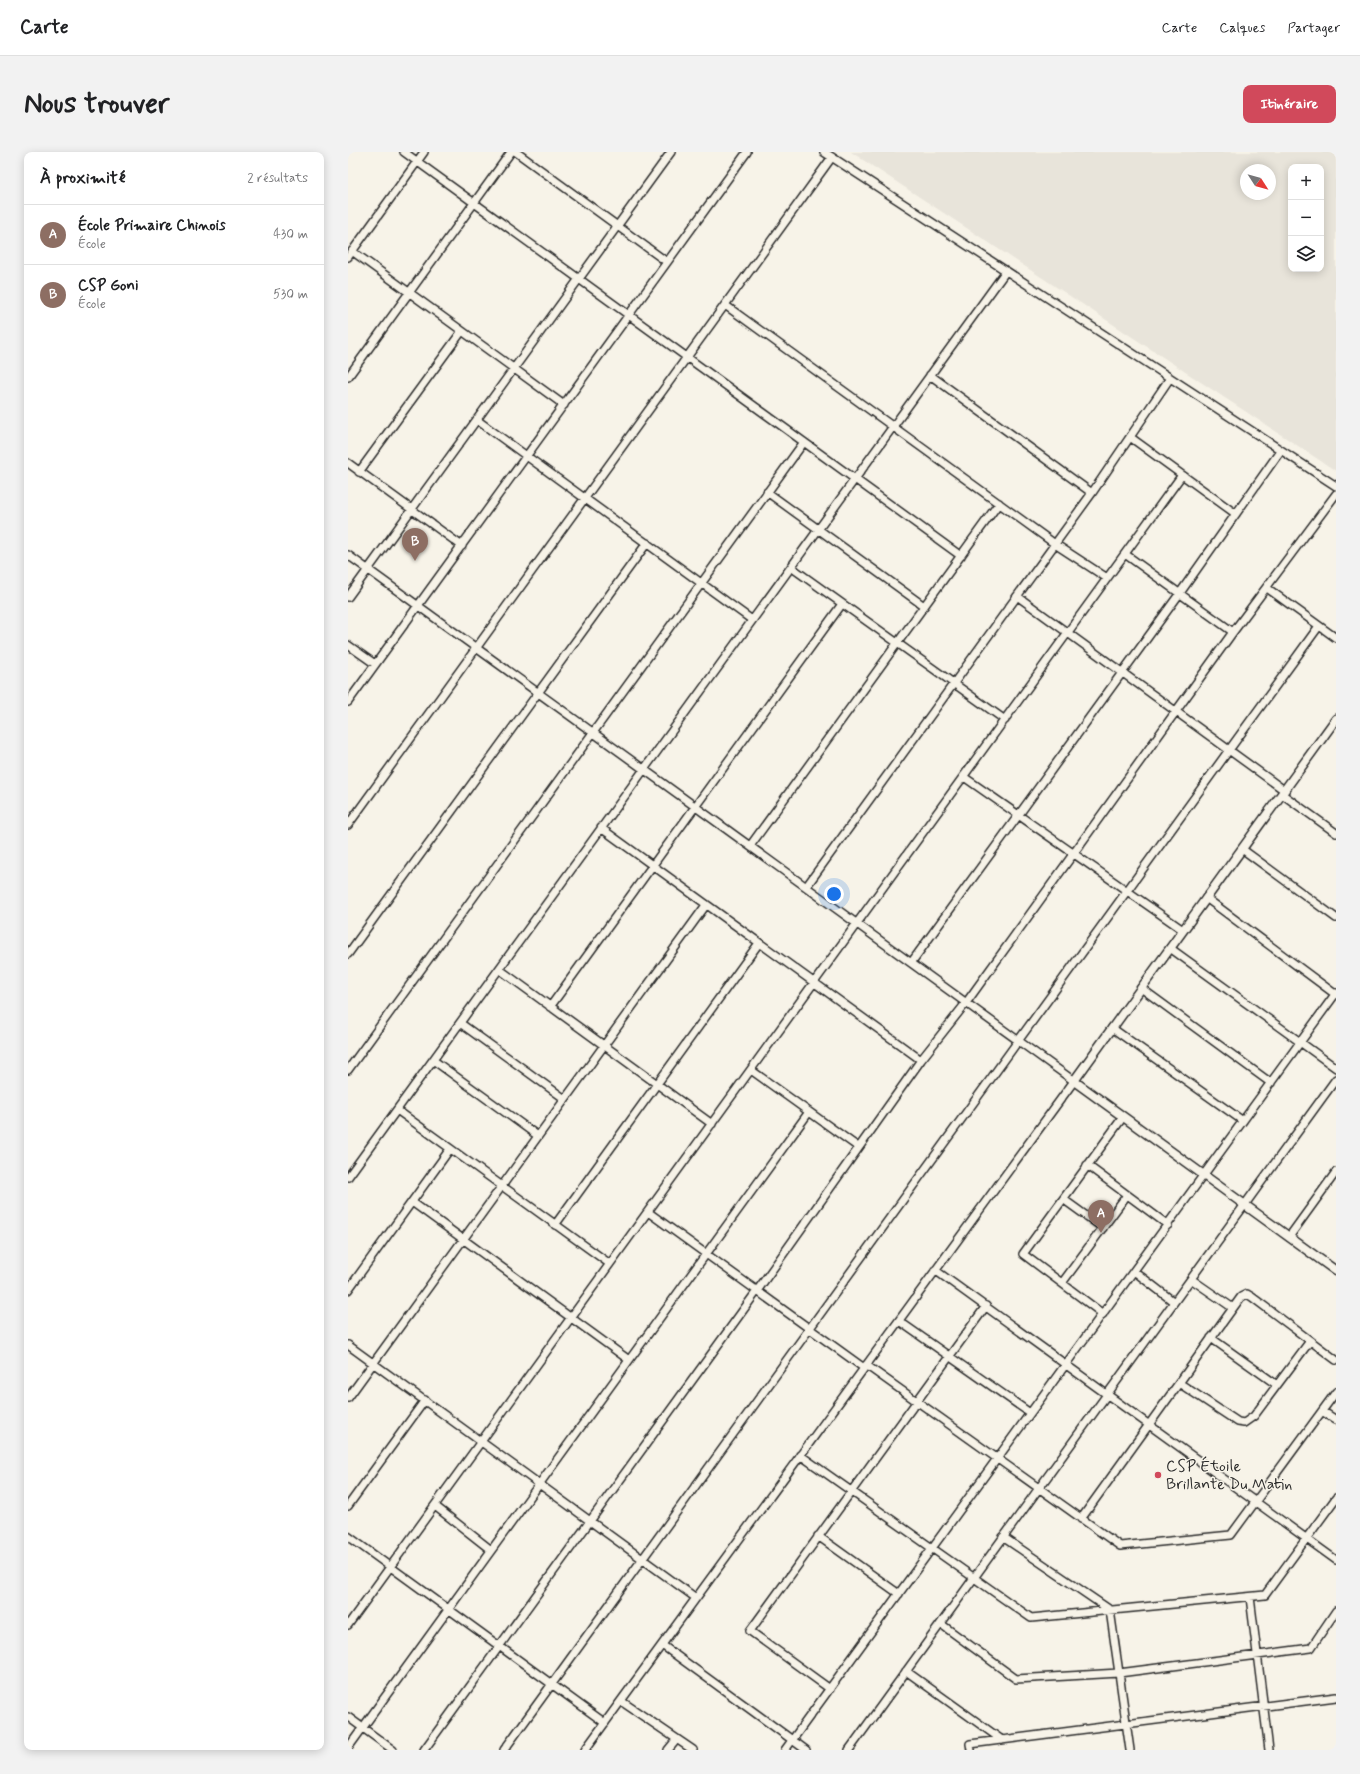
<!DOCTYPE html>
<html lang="fr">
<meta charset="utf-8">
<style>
:root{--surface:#fff;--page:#f2f2f2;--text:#202124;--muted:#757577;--line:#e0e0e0;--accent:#d1495b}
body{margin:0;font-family:Mynerve,sans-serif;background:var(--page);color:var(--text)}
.controls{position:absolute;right:12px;top:12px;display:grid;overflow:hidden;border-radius:8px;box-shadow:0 2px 10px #0003}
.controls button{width:36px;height:36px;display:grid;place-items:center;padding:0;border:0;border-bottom:1px solid var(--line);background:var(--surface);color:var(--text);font:20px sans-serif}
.compass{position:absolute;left:892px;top:12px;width:36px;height:36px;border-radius:50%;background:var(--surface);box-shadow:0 2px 10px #0003;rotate:126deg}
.you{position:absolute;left:486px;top:742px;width:14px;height:14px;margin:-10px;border:3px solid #fff;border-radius:50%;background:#1a73e8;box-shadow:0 0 0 6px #1a73e833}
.badge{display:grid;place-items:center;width:26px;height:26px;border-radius:50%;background:var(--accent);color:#fff;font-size:13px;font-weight:700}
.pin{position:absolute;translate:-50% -33px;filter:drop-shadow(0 1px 2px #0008)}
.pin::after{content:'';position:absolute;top:21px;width:14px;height:12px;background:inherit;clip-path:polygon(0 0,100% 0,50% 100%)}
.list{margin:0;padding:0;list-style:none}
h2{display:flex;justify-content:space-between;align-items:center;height:52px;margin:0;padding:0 16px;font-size:17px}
h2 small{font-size:13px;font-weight:400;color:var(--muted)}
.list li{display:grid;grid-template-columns:26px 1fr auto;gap:12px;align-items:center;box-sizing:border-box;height:60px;padding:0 16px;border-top:1px solid var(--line)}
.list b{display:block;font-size:15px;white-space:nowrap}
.list p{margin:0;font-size:13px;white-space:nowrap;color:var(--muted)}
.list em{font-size:13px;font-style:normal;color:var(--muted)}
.icon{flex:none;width:22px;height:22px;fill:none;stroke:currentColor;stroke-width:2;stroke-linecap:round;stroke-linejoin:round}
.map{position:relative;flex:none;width:988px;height:1598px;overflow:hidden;border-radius:8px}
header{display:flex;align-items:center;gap:24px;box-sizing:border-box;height:56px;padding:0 20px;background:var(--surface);border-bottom:1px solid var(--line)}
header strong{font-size:19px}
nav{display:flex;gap:22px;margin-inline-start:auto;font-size:14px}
.intro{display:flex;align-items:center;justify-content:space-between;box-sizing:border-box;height:96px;padding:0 24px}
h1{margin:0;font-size:28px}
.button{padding:10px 18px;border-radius:8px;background:var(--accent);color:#fff;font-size:14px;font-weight:700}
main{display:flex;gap:24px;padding:0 24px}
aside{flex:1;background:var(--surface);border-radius:8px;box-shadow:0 2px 10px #0003}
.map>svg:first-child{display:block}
.built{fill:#e8e4da;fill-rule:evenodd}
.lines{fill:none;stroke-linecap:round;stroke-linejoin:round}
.minor-casing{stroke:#2b2b2b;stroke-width:10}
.tertiary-casing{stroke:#2b2b2b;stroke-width:11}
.minor{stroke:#f7f3e8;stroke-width:7}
.tertiary{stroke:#f7f3e8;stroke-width:8}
.poi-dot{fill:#d1495b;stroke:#f7f3e8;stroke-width:1.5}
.labels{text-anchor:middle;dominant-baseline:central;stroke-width:3;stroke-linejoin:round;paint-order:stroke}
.poi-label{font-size:16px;fill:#2b2b2b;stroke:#f7f3e8;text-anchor:start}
</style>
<header>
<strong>Carte</strong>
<nav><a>Carte</a><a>Calques</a><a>Partager</a></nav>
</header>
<div class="intro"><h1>Nous trouver</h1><a class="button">Itinéraire</a></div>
<main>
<aside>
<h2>À proximité<small>2 résultats</small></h2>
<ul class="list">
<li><span class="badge" style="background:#8d6e63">A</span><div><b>École Primaire Chinois</b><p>École</p></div><em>430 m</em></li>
<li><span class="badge" style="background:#8d6e63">B</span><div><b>CSP Goni</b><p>École</p></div><em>530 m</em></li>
</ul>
</aside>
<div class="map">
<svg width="988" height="1598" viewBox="0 0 988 1598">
<rect width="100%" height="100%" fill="#f7f3e8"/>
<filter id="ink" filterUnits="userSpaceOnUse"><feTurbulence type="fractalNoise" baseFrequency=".025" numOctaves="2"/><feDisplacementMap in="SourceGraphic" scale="8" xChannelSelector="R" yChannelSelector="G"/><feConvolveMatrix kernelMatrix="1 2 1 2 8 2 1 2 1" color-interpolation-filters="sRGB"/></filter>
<g filter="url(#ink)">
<path class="built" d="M503,0h485v319zM943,15h30v102h-30zM898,18h24v24h-24z"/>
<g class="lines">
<g class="minor-casing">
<path id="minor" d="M56,0l557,404
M168,0l151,110
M476,0l512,334
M4,99l212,154
M0,105l76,-105
M377,153l330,239 52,34
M582,223l162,118
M0,225l163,-225
M129,268l275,200
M782,285l106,77
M0,311l114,83
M11,320l103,-141
M419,340l157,114
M777,402l108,78
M0,403l726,526 -489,669
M443,415l214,153
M919,436l69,50
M669,444l267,194
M0,445l323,-445
M0,493l27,19
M0,550l399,-550
M616,625l219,153
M934,642l54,39
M0,673l484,-668
M253,676l320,232
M402,694l249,-343
M894,697l94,69
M458,735l286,-394 78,-115
M858,746l129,96
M822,796l166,120
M0,802l299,-411
M563,811l269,-370 101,-143
M151,817l213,155
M793,836l130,95
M202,855l292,-403
M112,871l105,76
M764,876l131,93
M85,908l105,76
M0,918l456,-628
M403,918l107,77
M49,958l213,154
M739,1013l81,60
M0,1025l658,-906
M715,1047l40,29
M64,1050l217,158
M300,1060l216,156
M207,1073l204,-282
M941,1085l47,-65
M587,1118l401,290
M786,1119l40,31
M843,1127l42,29
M714,1131l65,-88
M0,1138l102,-141
M755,1162l-80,-60 100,-137
M551,1169l131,92
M863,1186l66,47
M0,1193l348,253
M518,1213l254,181 111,-11 105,-143
M831,1231l59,39 6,1 10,-7 56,-75
M0,1246l358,-493
M974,1259l14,9
M452,1303l231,163 234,-23 71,-97
M0,1354l77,-106
M87,1354l56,44
M733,1367l160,-222 6,-3 5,3 84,63
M0,1384l257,187
M470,1384l81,58
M655,1385l107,73 20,140
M902,1445l19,153
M593,1472l75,55 103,-6 192,-25 25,-37
M0,1473l834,-1150
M314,1493l144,105
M558,1519l96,69
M482,1537l-80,-58 236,-325
M273,1549l72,49
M0,1565l45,33
M0,1596l461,-636
M76,1598l333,-459 164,-231 45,-57 267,-371 103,-138
M156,1598l815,-1124
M320,1598l9,-11
M437,1598l551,-757
M501,1598l487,-671
M623,1598l-1,-6 366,-47"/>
</g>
<g class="tertiary-casing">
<path id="tertiary" d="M988,567l-262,362 262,190"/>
</g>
<use href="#minor" class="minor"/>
<use href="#tertiary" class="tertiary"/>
</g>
</g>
<circle class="poi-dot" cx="810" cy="1323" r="4"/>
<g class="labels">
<g class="poi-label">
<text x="818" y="1314">CSP Étoile<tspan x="818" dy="18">Brillante Du Matin</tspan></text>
</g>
</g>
</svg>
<div class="controls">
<button>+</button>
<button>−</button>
<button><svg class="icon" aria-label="layers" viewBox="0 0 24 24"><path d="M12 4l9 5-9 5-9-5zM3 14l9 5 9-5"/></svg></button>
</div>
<svg class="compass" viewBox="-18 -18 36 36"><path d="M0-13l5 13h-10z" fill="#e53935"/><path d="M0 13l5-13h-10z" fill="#757577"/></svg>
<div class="you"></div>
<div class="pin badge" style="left:753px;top:1081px;background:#8d6e63">A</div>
<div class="pin badge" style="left:67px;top:409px;background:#8d6e63">B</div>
</div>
</main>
